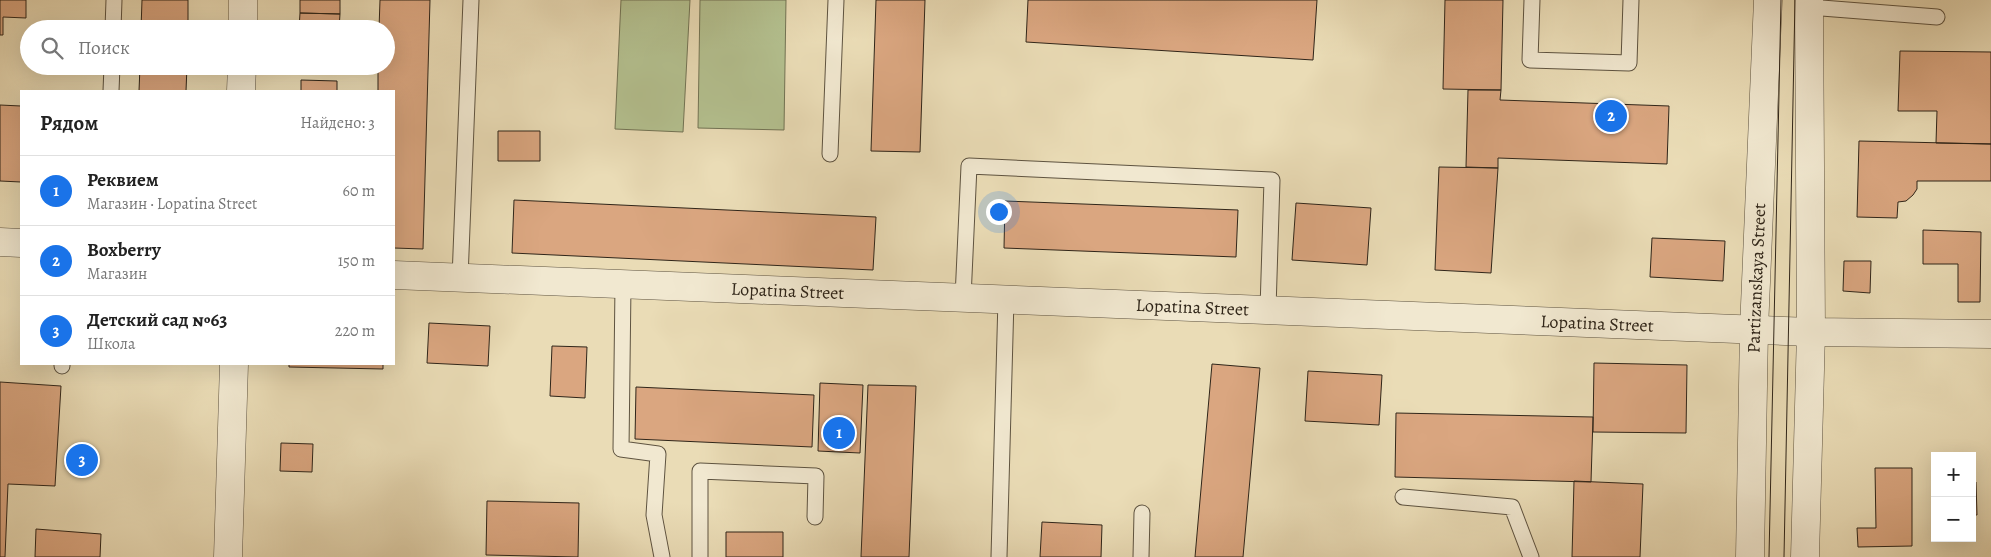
<!DOCTYPE html>
<html lang="ru">
<meta charset="utf-8">
<style>
:root{--surface:#fff;--page:#f6f6f6;--text:#222;--muted:#767676;--line:#e0e0e0;--accent:#1a73e8}
body{margin:0;font-family:Alegreya,serif;background:var(--page);color:var(--text)}
.controls{position:absolute;right:15px;bottom:15px;display:grid;overflow:hidden;border-radius:0px;box-shadow:0 5px 20px #0002}
.controls button{width:45px;height:45px;display:grid;place-items:center;padding:0;border:0;border-bottom:1px solid var(--line);background:var(--surface);color:var(--text);font:25px sans-serif}
.you{position:absolute;left:998px;top:211px;width:18px;height:18px;margin:-12px;border:4px solid #fff;border-radius:50%;background:#1a73e8;box-shadow:0 0 0 8px #1a73e833}
.badge{display:grid;place-items:center;width:32px;height:32px;border-radius:50%;background:var(--accent);color:#fff;font-size:16px;font-weight:700}
.pin{position:absolute;translate:-50% -50%;border:2px solid #fff;box-shadow:0 1px 5px #0006}
.list{margin:0;padding:0;list-style:none}
h2{display:flex;justify-content:space-between;align-items:center;height:65px;margin:0;padding:0 20px;font-size:21px}
h2 small{font-size:16px;font-weight:400;color:var(--muted)}
.list li{display:grid;grid-template-columns:32px 1fr auto;gap:15px;align-items:center;box-sizing:border-box;height:70px;padding:0 20px;border-top:1px solid var(--line)}
.list b{display:block;font-size:19px;white-space:nowrap}
.list p{margin:0;font-size:16px;white-space:nowrap;color:var(--muted)}
.list em{font-size:16px;font-style:normal;color:var(--muted)}
.icon{flex:none;width:28px;height:28px;fill:none;stroke:currentColor;stroke-width:2;stroke-linecap:round;stroke-linejoin:round}
.map{position:relative;flex:none;width:1991px;height:557px;overflow:hidden}
.search{position:absolute;background:var(--surface);box-shadow:0 5px 20px #0002;left:20px;top:20px;width:375px;height:55px;display:flex;align-items:center;gap:12px;box-sizing:border-box;padding:0 18px;border-radius:28px;color:var(--muted);font-size:19px}
.panel{position:absolute;background:var(--surface);box-shadow:0 5px 20px #0002;left:20px;top:90px;width:375px;height:275px;border-radius:0px}
.map>svg:first-child{display:block}
.green{fill:#b4c190;stroke:#727354}
.building{fill:#daa680;stroke:#2f2519}
.lines{fill:none;stroke-linecap:round;stroke-linejoin:round}
.service-casing{stroke:#5e5340;stroke-width:17}
.minor-casing{stroke:#5e5340;stroke-width:29}
.tertiary-casing{stroke:#5e5340;stroke-width:29}
.service{stroke:#f1e8d0;stroke-width:15}
.minor{stroke:#f1e8d0;stroke-width:28}
.tertiary{stroke:#f1e8d0;stroke-width:28}
.tram{stroke:#2f2519;stroke-width:1}
.labels{text-anchor:middle;dominant-baseline:central;stroke-width:5;stroke-linejoin:round;paint-order:stroke}
.street-label{font-size:18px;fill:#2f2519;stroke:#f1e8d0}
</style>
<div class="map">
<svg width="1991" height="557" viewBox="0 0 1991 557">
<rect width="100%" height="100%" fill="#eadcb6"/>
<filter id="stains"><feTurbulence type="fractalNoise" baseFrequency=".004" numOctaves="4"/><feColorMatrix values="0 0 0 0 .2 0 0 0 0 .09 0 0 0 0 .02 0 0 0 .5 -.17"/></filter>
<radialGradient id="worn" r=".72"><stop offset=".6" stop-color="#630" stop-opacity="0"/><stop offset="1" stop-color="#630" stop-opacity=".3"/></radialGradient>
<path class="green" d="M621,0h69l-7,132 -68,-3z
M700,0h86l-2,130 -86,-2z"/>
<path class="building" d="M0,0h26v18l-23,-1v18h-3z
M142,0h46v29h-47z
M300,0h40v14l-40,-1z
M380,0h50l-7,249 -29,-1v-157h-16v-25h8v-37h-7z
M876,0h49l-5,152 -49,-1z
M1028,0h289l-4,60 -287,-18z
M1445,0h58l-2,90 -58,-1z
M300,13l40,1 -1,15h-40z
M1900,51l91,1v92l-55,-1 1,-32h-39z
M140,66h47l-1,25h-47z
M301,80l36,1v10h-36z
M1468,90h33l-1,10 169,6 -2,58 -169,-6v10l-32,-1z
M0,105l21,1v76l-21,-1z
M498,131h42v30h-42z
M1859,141l132,3v37h-74v8l-4,6 -7,6 -8,1 -1,16 -40,-1z
M1439,167l59,1 -7,105 -56,-3z
M514,200l362,17 -3,53 -361,-17z
M1005,201l233,9 -2,47 -232,-9z
M1296,203l75,5 -4,57 -75,-5z
M1923,230l58,2 -1,70h-22v-38h-35z
M1652,238l73,3 -2,40 -73,-4z
M1844,261h27l-1,32 -27,-2z
M429,323l61,3 -2,40 -61,-3z
M552,346l35,1 -2,51 -35,-2z
M1594,363l93,2 -1,68 -93,-1z
M289,364h94v5l-94,-2z
M1212,364l48,4 -17,189h-48z
M1308,371l74,4 -3,50 -74,-4z
M0,382l61,4 -6,100 -47,-2 -3,73h-5z
M820,383l43,2 -3,68 -42,-2z
M868,385l48,1 -7,171h-48z
M636,387l178,8 -2,52 -177,-8z
M1396,413l197,4 -2,65 -196,-5z
M281,443l32,1 -1,28 -32,-1z
M1875,468h37v78l-54,1 -1,-19h19z
M1574,481l69,3 -3,73h-68z
M1972,482h4l1,33h-5z
M487,501l92,2 -1,54 -92,-2z
M1042,522l60,3 -1,32h-61z
M36,529l65,5 -1,23h-65z
M726,532h57v25h-57z"/>
<g class="lines">
<g class="service-casing">
<path id="service" d="M1532,0l-2,60 99,3 2,-63
M1809,7l128,10
M113,29l1,-29
M111,91l1,-25
M830,154l6,-154
M460,278l11,-278
M623,285l-2,164 37,5 -4,61 8,42
M963,298l6,-132 303,14 -4,129
M62,366v-2
M1403,497l109,10 19,50
M700,557v-86l116,5 -1,41
M999,557l7,-258
M1141,557l1,-44"/>
</g>
<g class="minor-casing">
<g id="minor">
<path d="M0,242l21,1"/>
<path id="s1" d="M394,275l1417,57 180,2"/>
</g>
</g>
<g class="tertiary-casing">
<g id="tertiary">
<path d="M243,29v-29"/>
<path d="M241,91l1,-25"/>
<path d="M228,557l6,-193"/>
<path id="s2" d="M1750,557l4,-228 14,-329"/>
<path d="M1805,557l6,-225 -2,-332"/>
</g>
</g>
<use href="#service" class="service"/>
<use href="#minor" class="minor"/>
<use href="#tertiary" class="tertiary"/>
<path class="tram" d="M1769,557l12,-557
M1784,557l11,-557"/>
</g>
<g class="labels">
<g class="street-label">
<text stroke="none"><textPath href="#s2" startOffset="279">Partizanskaya Street</textPath></text>
<text stroke="none"><textPath href="#s1" startOffset="394">Lopatina Street</textPath></text>
<text stroke="none"><textPath href="#s1" startOffset="799">Lopatina Street</textPath></text>
<text stroke="none"><textPath href="#s1" startOffset="1204">Lopatina Street</textPath></text>
</g>
</g>
<rect width="100%" height="100%" filter="url(#stains)"/>
<rect width="100%" height="100%" fill="url(#worn)"/>
</svg>
<div class="controls">
<button>+</button>
<button>−</button>
</div>
<div class="you"></div>
<div class="pin badge" style="left:839px;top:433px">1</div>
<div class="pin badge" style="left:1611px;top:116px">2</div>
<div class="pin badge" style="left:82px;top:460px">3</div>
<div class="search"><svg class="icon" aria-label="search" viewBox="0 0 24 24"><circle cx="10" cy="10" r="6"/><path d="M15 15l6 6"/></svg>Поиск</div>
<section class="panel">
<h2>Рядом<small>Найдено: 3</small></h2>
<ul class="list">
<li><span class="badge">1</span><div><b>Реквием</b><p>Магазин · Lopatina Street</p></div><em>60 m</em></li>
<li><span class="badge">2</span><div><b>Boxberry</b><p>Магазин</p></div><em>150 m</em></li>
<li><span class="badge">3</span><div><b>Детский сад №63</b><p>Школа</p></div><em>220 m</em></li>
</ul>
</section>
</div>
